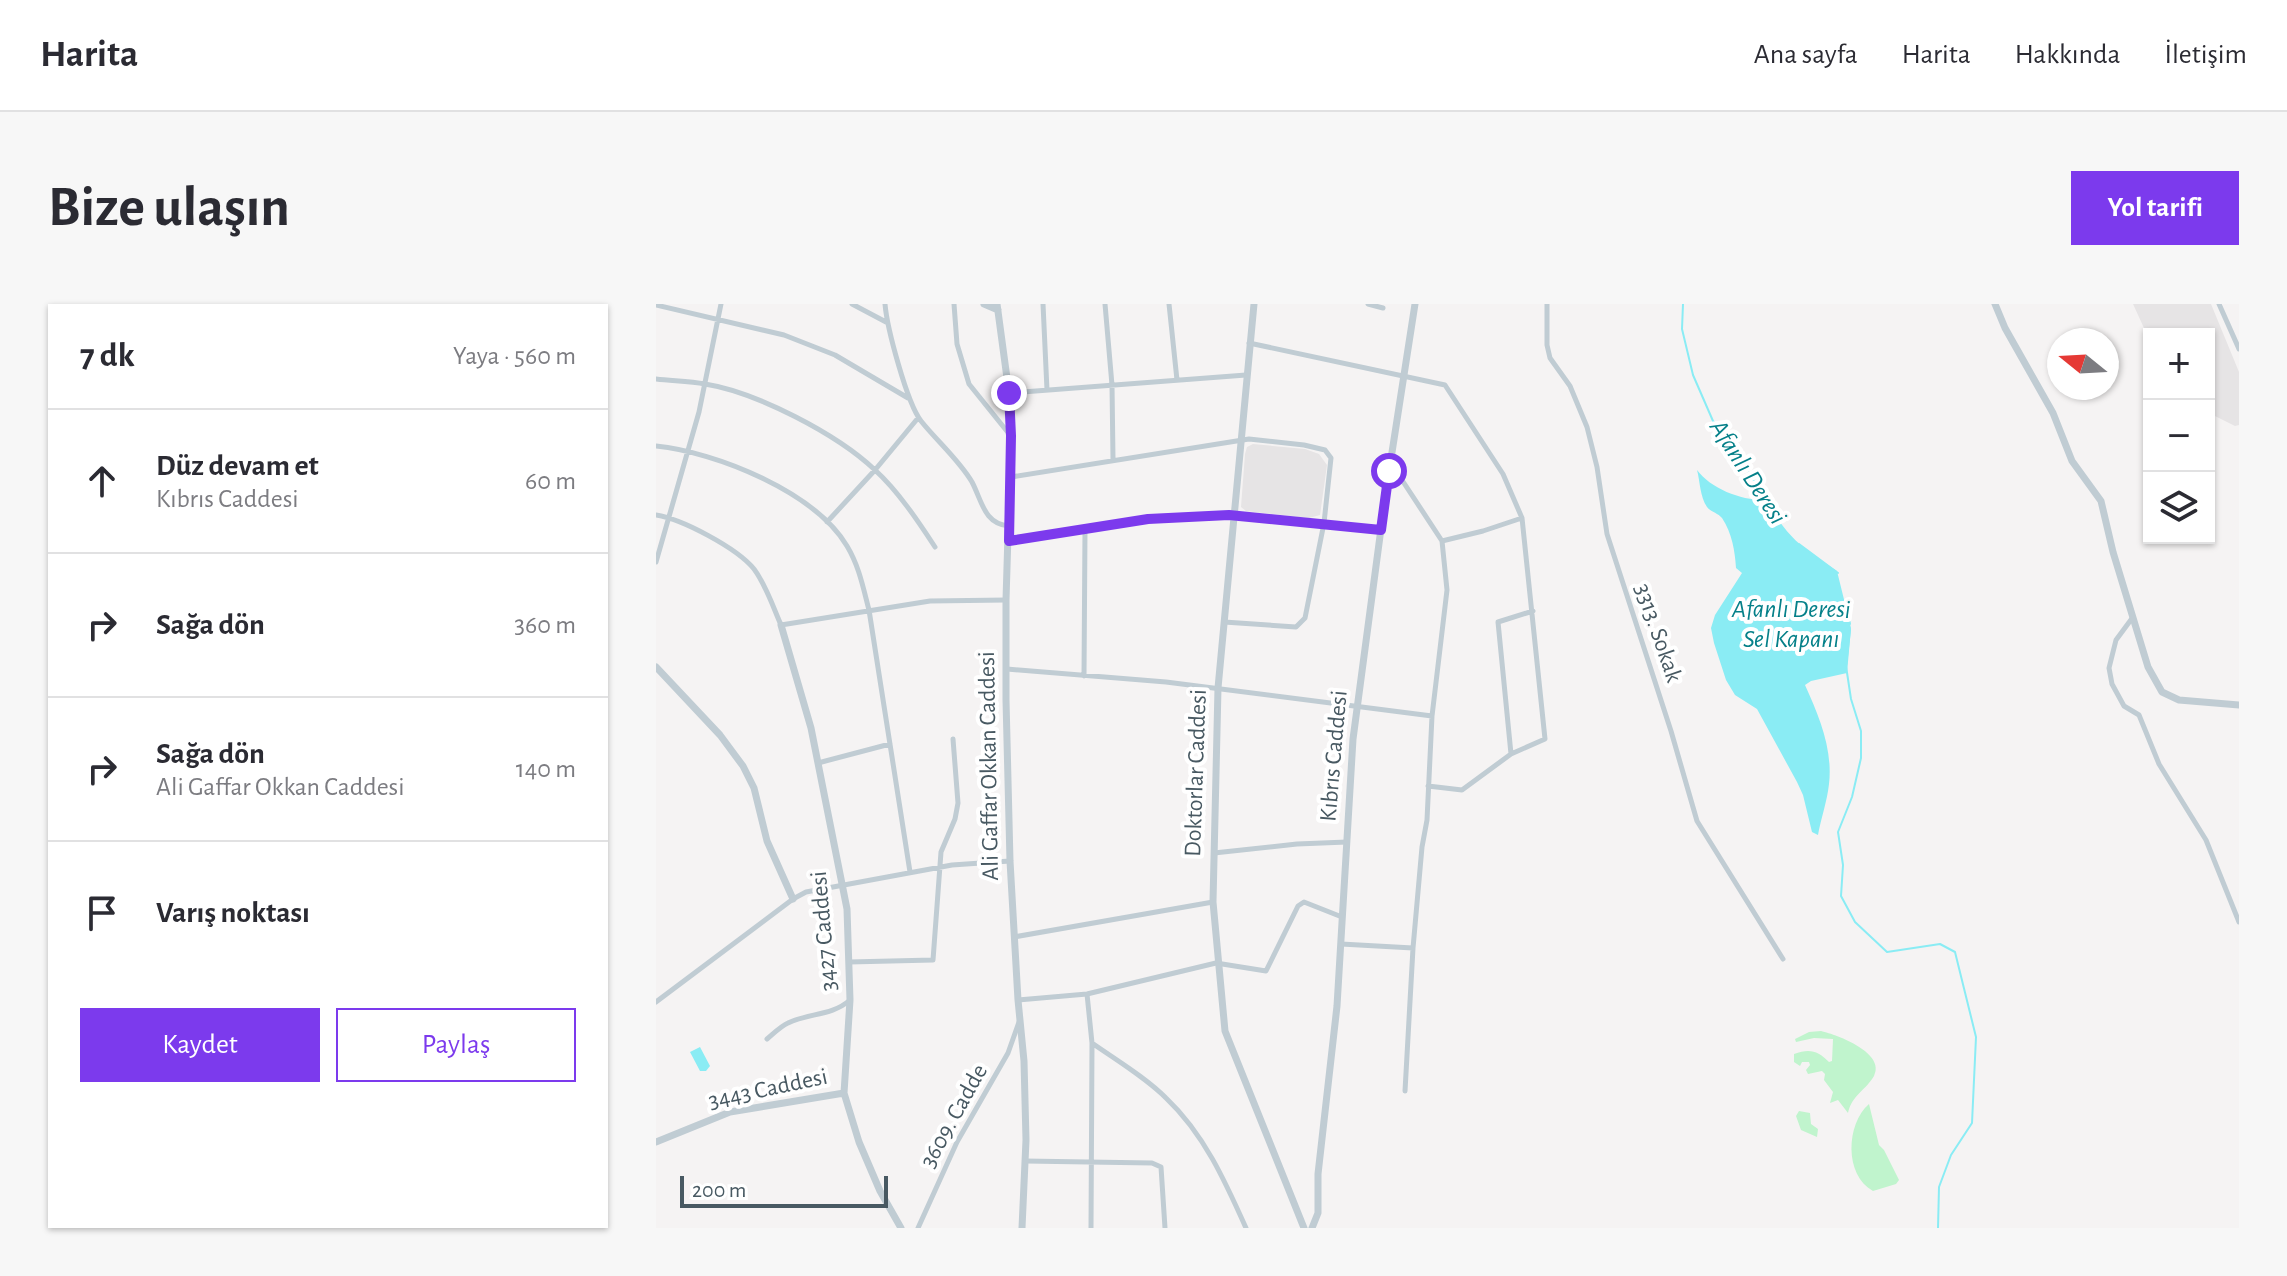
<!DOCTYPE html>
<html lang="tr">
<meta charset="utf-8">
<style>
:root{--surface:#fff;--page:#f7f7f7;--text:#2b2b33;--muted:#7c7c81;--line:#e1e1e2;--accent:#7c3aed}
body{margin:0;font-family:"Alegreya Sans",sans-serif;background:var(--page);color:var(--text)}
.controls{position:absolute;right:24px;top:24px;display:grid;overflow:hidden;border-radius:0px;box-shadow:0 2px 6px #0004}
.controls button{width:72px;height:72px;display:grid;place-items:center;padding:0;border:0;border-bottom:2px solid var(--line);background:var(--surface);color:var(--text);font:40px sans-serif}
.compass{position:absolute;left:1391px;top:24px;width:72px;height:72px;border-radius:50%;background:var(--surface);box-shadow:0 2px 6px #0004;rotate:288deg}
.scale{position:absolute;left:24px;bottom:20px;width:208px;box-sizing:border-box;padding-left:8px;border:4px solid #485962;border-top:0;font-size:22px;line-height:28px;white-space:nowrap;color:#485962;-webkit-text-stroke:6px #fff;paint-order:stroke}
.stop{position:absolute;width:24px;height:24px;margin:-18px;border:6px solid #7c3aed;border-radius:50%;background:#fff}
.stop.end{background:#7c3aed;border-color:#fff;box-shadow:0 2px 8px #0008}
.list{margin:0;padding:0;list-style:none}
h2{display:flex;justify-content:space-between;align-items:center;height:104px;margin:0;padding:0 32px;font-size:34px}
h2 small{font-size:26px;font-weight:400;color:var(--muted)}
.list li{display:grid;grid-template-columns:52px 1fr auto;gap:24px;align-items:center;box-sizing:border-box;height:144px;padding:0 32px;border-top:2px solid var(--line)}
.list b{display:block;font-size:30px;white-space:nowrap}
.list p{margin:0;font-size:26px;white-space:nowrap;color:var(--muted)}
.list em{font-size:26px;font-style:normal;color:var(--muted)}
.actions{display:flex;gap:16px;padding:24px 32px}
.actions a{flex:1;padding:18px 0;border:2px solid var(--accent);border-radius:0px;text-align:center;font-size:28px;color:var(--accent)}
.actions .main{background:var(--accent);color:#fff}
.icon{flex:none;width:44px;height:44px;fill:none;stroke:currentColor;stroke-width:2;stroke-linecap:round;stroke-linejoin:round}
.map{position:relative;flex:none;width:1583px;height:924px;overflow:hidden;border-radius:0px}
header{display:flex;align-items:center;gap:48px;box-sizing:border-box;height:112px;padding:0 40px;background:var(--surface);border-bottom:2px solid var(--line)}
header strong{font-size:38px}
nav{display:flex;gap:44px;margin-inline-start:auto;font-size:28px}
.intro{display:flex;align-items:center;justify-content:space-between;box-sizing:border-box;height:192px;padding:0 48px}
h1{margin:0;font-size:56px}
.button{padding:20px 36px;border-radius:0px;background:var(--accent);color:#fff;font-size:28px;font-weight:700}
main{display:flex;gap:48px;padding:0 48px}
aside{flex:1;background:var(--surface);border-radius:0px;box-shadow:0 2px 6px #0004}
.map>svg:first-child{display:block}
.education{fill:#e6e4e5}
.green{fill:#c0f4cd}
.water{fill:#8aecf4}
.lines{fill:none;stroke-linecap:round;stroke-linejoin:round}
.stream{stroke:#8aecf4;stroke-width:2}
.minor{stroke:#c0ccd3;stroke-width:5}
.tertiary{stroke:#c0ccd3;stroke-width:7}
.route{stroke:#7c3aed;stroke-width:10}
.labels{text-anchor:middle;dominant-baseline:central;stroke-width:8;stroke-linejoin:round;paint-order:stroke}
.street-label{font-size:24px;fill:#485962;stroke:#fff}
.water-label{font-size:26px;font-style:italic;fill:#058089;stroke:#fff}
</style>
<header>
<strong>Harita</strong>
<nav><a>Ana sayfa</a><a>Harita</a><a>Hakkında</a><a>İletişim</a></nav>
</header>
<div class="intro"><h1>Bize ulaşın</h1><a class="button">Yol tarifi</a></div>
<main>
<aside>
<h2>7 dk<small>Yaya · 560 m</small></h2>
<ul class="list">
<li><svg class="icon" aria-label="ahead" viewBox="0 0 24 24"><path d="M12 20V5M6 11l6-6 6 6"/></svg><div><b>Düz devam et</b><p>Kıbrıs Caddesi</p></div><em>60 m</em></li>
<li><svg class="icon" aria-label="right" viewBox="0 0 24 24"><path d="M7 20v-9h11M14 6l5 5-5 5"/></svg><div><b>Sağa dön</b></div><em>360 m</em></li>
<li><svg class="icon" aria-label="right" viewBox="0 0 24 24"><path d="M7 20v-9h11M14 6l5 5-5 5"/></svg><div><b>Sağa dön</b><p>Ali Gaffar Okkan Caddesi</p></div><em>140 m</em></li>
<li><svg class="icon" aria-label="arrive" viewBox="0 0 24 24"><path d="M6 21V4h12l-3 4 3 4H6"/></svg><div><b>Varış noktası</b></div></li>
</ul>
<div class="actions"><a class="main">Kaydet</a><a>Paylaş</a></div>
</aside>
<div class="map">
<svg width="1583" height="924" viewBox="0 0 1583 924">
<rect width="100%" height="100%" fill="#f5f3f3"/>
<path class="education" d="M1477,0h78l28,68v53l-4,1 -26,-13v-79h-60v5z
M597,140l52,5 14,5 8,11 -7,50 -11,3 -63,-7 -5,-4 4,-53 2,-7z"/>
<path class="green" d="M1165,727c17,4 65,22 53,45 -8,14 -22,19 -26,37l-10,-13 -8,3 3,-11 -9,-12 1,-6 -3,-3 -14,3 -2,-4 4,-5 -1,-3h-7l-2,4 -6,-4v-8c16,-6 24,-3 35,8l3,-1 1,-22 -19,-1 -18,4 -1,-3 14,-7z
M1213,800l10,41 5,5 15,30 -3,4 -23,7c-29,-16 -27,-67 -4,-87z
M1143,807l11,2 1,11 7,5 -1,8 -16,-7 -5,-14z"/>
<path class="water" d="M1041,166c14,19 46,31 69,30 22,38 35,47 71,71l14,57 -4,45 -36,8 -6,4c14,31 28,64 24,99 -2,18 -8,34 -11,51l-6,-3 -9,-37 -6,-13 -40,-73 -22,-14 -9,-15 -12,-37 -3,-15 4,-13 27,-42 -6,-5c-1,-17 -4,-35 -14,-50 -4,-5 -11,-6 -15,-11 -7,-10 -7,-26 -10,-37z
M44,743l10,19 -4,5h-6l-10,-19z"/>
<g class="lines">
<path class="stream" d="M1027,0l-1,25 11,46 20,46 17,21 40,65
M1143,240l39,29
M1190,299l4,21
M1194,326l-4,36 5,33 10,32v27l-9,39 -14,35 5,33 -2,31 14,26 32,30 53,-8 15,8 21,85 -4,86 -21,32 -12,32 -1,41"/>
<path class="minor" d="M196,0l34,18
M229,0c2,24 22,99 36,117 16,20 38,39 51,61 10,19 12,42 37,44
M298,0l3,40 12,40 41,51
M387,0l4,86
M449,0l7,81 1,74
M513,0l8,76
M712,0l15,4
M891,0v41l3,13 20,28 17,41 10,40 10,67 64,197 26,90 86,138
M1563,0l20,45
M0,1l128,30 51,20 73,43
M593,39l196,42 58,89 19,44 23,221 -34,15 -49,36 -34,-4
M0,75c16,2 33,2 49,5 51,8 132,50 170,86 23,21 43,51 60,77
M353,89l237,-18
M0,142c60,6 159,46 191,100 12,20 16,41 22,64l41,262
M733,167l13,9 40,61 5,49 -15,126 -5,104 -5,27 -9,101 -8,143
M355,173l238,-38 55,6 21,5 6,8 -7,65 -19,95 -9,9 -72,-5
M0,211c26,4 81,33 98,54 12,16 19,38 27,56l149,-24 76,-1
M171,218l48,-52 43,-52
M353,237l139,-22 81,-4 152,15
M786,237l41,-10 39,-13
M0,258l43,-150 22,-108
M1477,313l-17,23 -7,28 3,16 12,22 15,9 20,49 47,76 33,82
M351,365l159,13 266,34
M428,372l1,-146
M855,450l-13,-132 35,-11
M162,459l72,-19
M558,549l83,-9 50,-2
M358,633l199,-35
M685,640l72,4
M193,658l84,-2 8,-108 14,-33 3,-16 -5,-64
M431,690l5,49c24,17 53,34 74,55 38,36 59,83 80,130
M362,696l69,-6 129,-31 50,8 32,-65 6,-4 38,15
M0,698l137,-103 13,-7 146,-27 58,-4
M111,735c6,-5 14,-13 21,-16 20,-10 44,-7 62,-23
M369,857l127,2 9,4 4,61
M262,924l39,-86 51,-89 11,-31
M435,924l1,-185"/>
<path class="tertiary" d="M328,0l14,6
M341,0l12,89 2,43 -5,164v100l4,161 8,139 6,61 2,79 -4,88
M598,0l-36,384 -5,214 12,129 79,197
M1339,0l10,24 48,85 19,48 29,40 12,51 35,115 14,25 17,8 60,5
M125,321l30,103 36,181 3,91 -6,93 15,49 21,49 21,37
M0,363l64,68 23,31 11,22 13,53 26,58
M0,838l74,-30 114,-19
M656,924l6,-15v-39l19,-168 16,-267 33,-248 29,-187"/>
</g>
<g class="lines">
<path class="route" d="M353,89l2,43 -2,105 139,-22 81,-4 152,15 8,-59"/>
</g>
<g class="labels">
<g class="street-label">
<text transform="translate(1002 329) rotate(71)">3313. Sokak</text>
<text transform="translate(678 452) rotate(-85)">Kıbrıs Caddesi</text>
<text transform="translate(333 462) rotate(-91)">Ali Gaffar Okkan Caddesi</text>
<text transform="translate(540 469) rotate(-88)">Doktorlar Caddesi</text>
<text transform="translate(168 627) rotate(-95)">3427 Caddesi</text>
<text transform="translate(112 785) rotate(-12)">3443 Caddesi</text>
<text transform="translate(298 812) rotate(-61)">3609. Cadde</text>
</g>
<g class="water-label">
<text transform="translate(1092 168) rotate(57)">Afanlı Deresi</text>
<text x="1135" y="305">Afanlı Deresi<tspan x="1135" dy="30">Sel Kapanı</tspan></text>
</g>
</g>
</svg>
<div class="controls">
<button>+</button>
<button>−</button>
<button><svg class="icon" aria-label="layers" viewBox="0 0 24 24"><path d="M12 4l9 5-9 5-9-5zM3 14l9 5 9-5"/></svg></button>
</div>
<svg class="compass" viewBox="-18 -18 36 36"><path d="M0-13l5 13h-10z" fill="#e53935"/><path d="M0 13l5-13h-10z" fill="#7c7c81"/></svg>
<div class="scale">200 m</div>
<div class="stop" style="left:733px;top:167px"></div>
<div class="stop end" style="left:353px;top:89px"></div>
</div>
</main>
